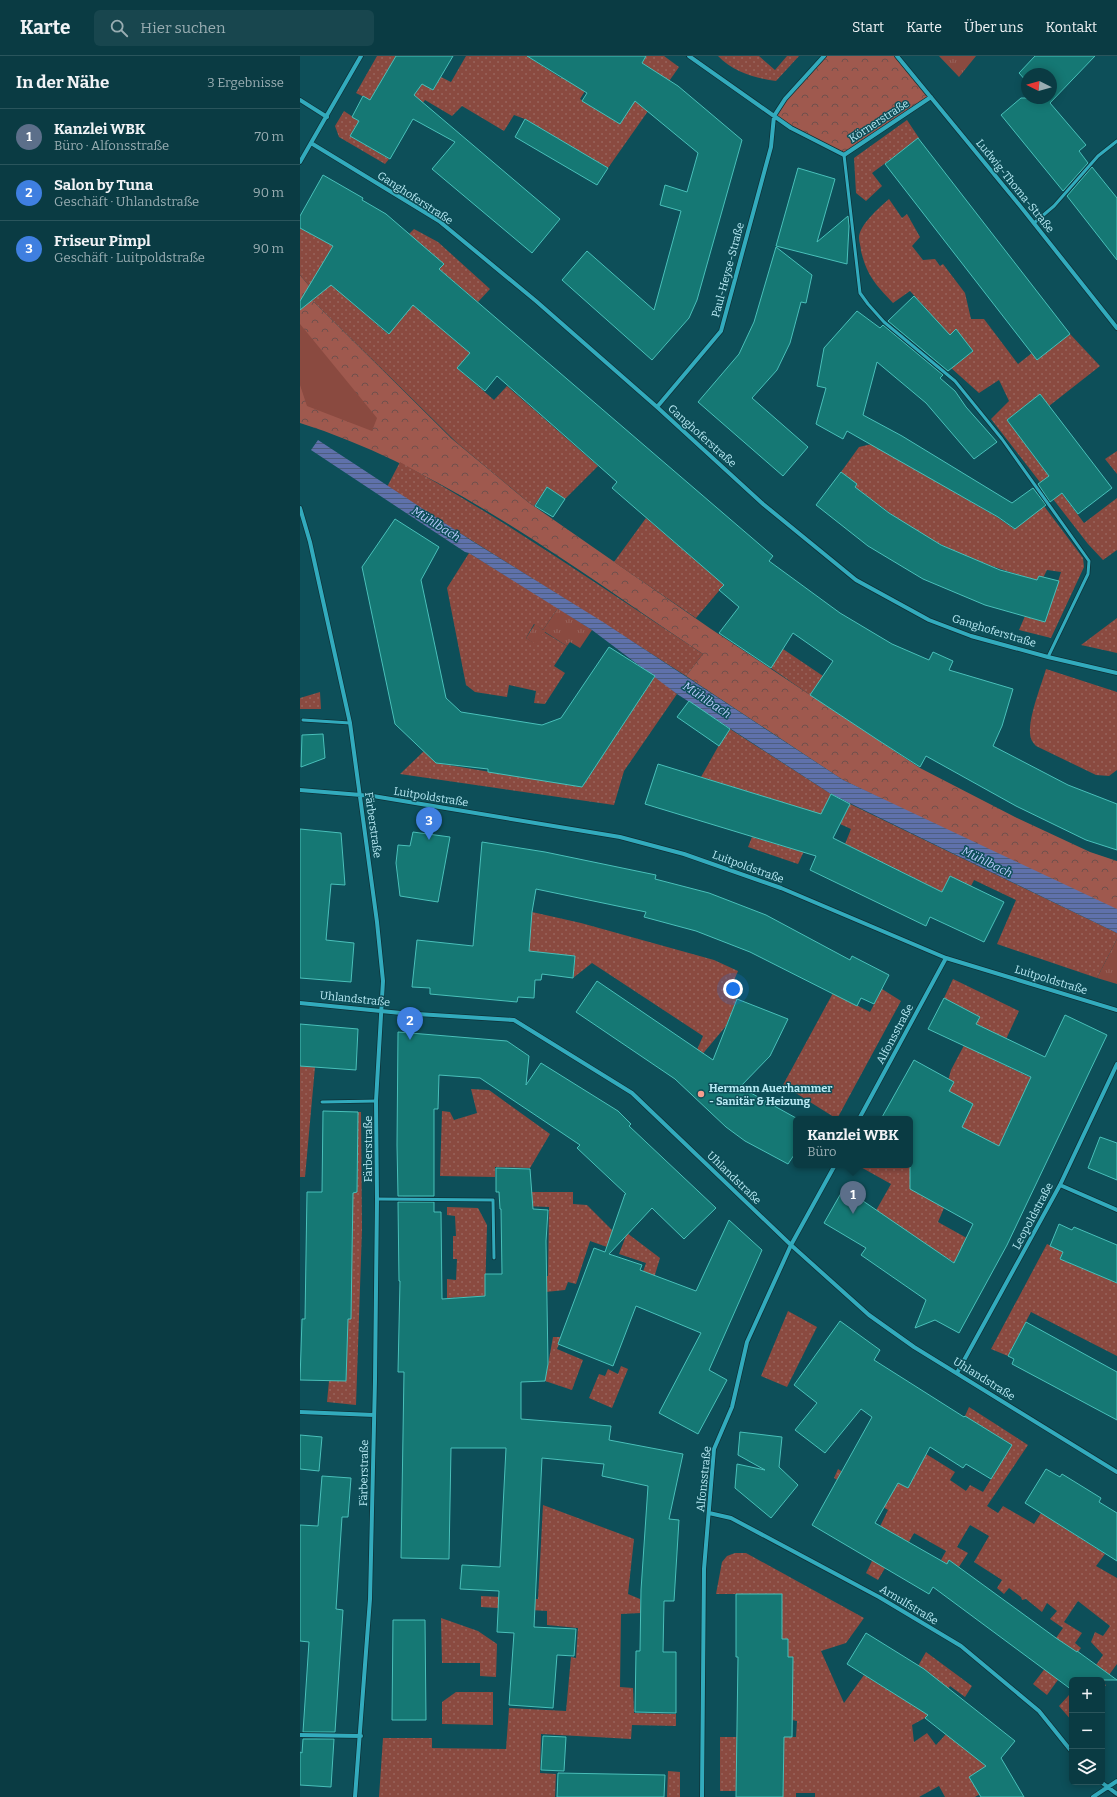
<!DOCTYPE html>
<html lang="de">
<meta charset="utf-8">
<style>
:root{--surface:#0a3b43;--page:#18464e;--text:#f1f3f6;--muted:#99adb2;--line:#2a555c;--accent:#d6ab8b}
body{margin:0;font-family:Bitter,serif;background:var(--page);color:var(--text)}
.controls{position:absolute;right:12px;bottom:12px;display:grid;overflow:hidden;border-radius:6px;box-shadow:0 2px 10px #0003}
.controls button{width:36px;height:36px;display:grid;place-items:center;padding:0;border:0;border-bottom:1px solid var(--line);background:var(--surface);color:var(--text);font:20px sans-serif}
.compass{position:absolute;left:721px;top:12px;width:36px;height:36px;border-radius:50%;background:var(--surface);box-shadow:0 2px 10px #0003;rotate:275deg}
.you{position:absolute;left:433px;top:933px;width:14px;height:14px;margin:-10px;border:3px solid #fff;border-radius:50%;background:#1a73e8;box-shadow:0 0 0 6px #1a73e833}
.badge{display:grid;place-items:center;width:26px;height:26px;border-radius:50%;background:var(--accent);color:#fff;font-size:13px;font-weight:700}
.pin{position:absolute;translate:-50% -33px;filter:drop-shadow(0 1px 2px #0008)}
.pin::after{content:'';position:absolute;top:21px;width:14px;height:12px;background:inherit;clip-path:polygon(0 0,100% 0,50% 100%)}
.popup{position:absolute;left:493px;top:1060px;width:120px;height:52px;box-sizing:border-box;display:grid;place-content:center;border-radius:6px;background:var(--surface);filter:drop-shadow(0 1px 3px #0005);font-size:13px;white-space:nowrap;color:var(--muted)}
.popup b{font-size:15px;color:var(--text)}
.popup::after{content:'';position:absolute;left:50%;top:100%;margin-left:-8px;border:8px solid transparent;border-top-color:var(--surface)}
.list{margin:0;padding:0;list-style:none}
h2{display:flex;justify-content:space-between;align-items:center;height:52px;margin:0;padding:0 16px;font-size:17px}
h2 small{font-size:13px;font-weight:400;color:var(--muted)}
.list li{display:grid;grid-template-columns:26px 1fr auto;gap:12px;align-items:center;box-sizing:border-box;height:56px;padding:0 16px;border-top:1px solid var(--line)}
.list b{display:block;font-size:15px;white-space:nowrap}
.list p{margin:0;font-size:13px;white-space:nowrap;color:var(--muted)}
.list em{font-size:13px;font-style:normal;color:var(--muted)}
.icon{flex:none;width:22px;height:22px;fill:none;stroke:currentColor;stroke-width:2;stroke-linecap:round;stroke-linejoin:round}
.map{position:relative;flex:none;width:817px;height:1741px;overflow:hidden}
header{display:flex;align-items:center;gap:24px;box-sizing:border-box;height:56px;padding:0 20px;background:var(--surface);border-bottom:1px solid var(--line)}
header strong{font-size:19px}
nav{display:flex;gap:22px;margin-inline-start:auto;font-size:14px}
.search{width:280px;height:36px;background:var(--page);display:flex;align-items:center;gap:10px;box-sizing:border-box;padding:0 14px;border-radius:6px;color:var(--muted);font-size:15px}
main{display:flex}
aside{flex:1;background:var(--surface)}
.map>svg:first-child{display:block}
.grass{fill:url(#grass-tufts)}
.forest{fill:url(#forest-crowns)}
.garden{fill:url(#garden-dots)}
.pitch{fill:#8a4a40}
.water{fill:url(#water-rules)}
.building{fill:#157874;stroke:#49c0ba}
.lines{fill:none;stroke-linecap:round;stroke-linejoin:round}
.lane-casing{stroke:#0d3238;stroke-width:4.5}
.street-casing{stroke:#0d3238;stroke-width:5.5}
.lane{stroke:#32abbd;stroke-width:3}
.street{stroke:#32abbd;stroke-width:4}
.poi-dot{fill:#f59d8e;stroke:#0d4f59;stroke-width:1.5}
.labels{text-anchor:middle;dominant-baseline:central;stroke-width:3;stroke-linejoin:round;paint-order:stroke}
.street-label{font-size:11px;fill:#b8eaf4;stroke:#0d4f59}
.poi-label{font-size:11px;font-weight:bold;fill:#b8eaf4;stroke:#0d4f59;text-anchor:start}
.water-label{font-size:12px;font-style:italic;fill:#bacbfe;stroke:#0d4f59}
</style>
<header>
<strong>Karte</strong>
<div class="search"><svg class="icon" aria-label="search" viewBox="0 0 24 24"><circle cx="10" cy="10" r="6"/><path d="M15 15l6 6"/></svg>Hier suchen</div>
<nav><a>Start</a><a>Karte</a><a>Über uns</a><a>Kontakt</a></nav>
</header>
<main>
<aside>
<h2>In der Nähe<small>3 Ergebnisse</small></h2>
<ul class="list">
<li><span class="badge" style="background:#5c6f8a">1</span><div><b>Kanzlei WBK</b><p>Büro · Alfonsstraße</p></div><em>70 m</em></li>
<li><span class="badge" style="background:#3f7fe0">2</span><div><b>Salon by Tuna</b><p>Geschäft · Uhlandstraße</p></div><em>90 m</em></li>
<li><span class="badge" style="background:#3f7fe0">3</span><div><b>Friseur Pimpl</b><p>Geschäft · Luitpoldstraße</p></div><em>90 m</em></li>
</ul>
</aside>
<div class="map">
<svg width="817" height="1741" viewBox="0 0 817 1741">
<defs>
<pattern id="grass-tufts" width="24" height="20" patternUnits="userSpaceOnUse"><rect width="24" height="20" fill="#8a4a40"/><path d="M3 7l-1-3M5 7V3M7 7l1-3M15 17l-1-3M17 17v-4M19 17l1-3" fill="none" stroke="#98645c"/></pattern>
<pattern id="forest-crowns" width="20" height="18" patternUnits="userSpaceOnUse"><rect width="20" height="18" fill="#9f594e"/><path d="M2 6a3 3 0 1 1 6 0M12 15a3 3 0 1 1 6 0" fill="none" stroke="#70504c"/></pattern>
<pattern id="garden-dots" width="8" height="8" patternUnits="userSpaceOnUse"><rect width="8" height="8" fill="#8a4a40"/><path d="M2 2h.1M6 6h.1" fill="none" stroke="#98645c" stroke-width="1.8" stroke-linecap="round"/></pattern>
<pattern id="water-rules" width="6" height="5" patternUnits="userSpaceOnUse"><rect width="6" height="5" fill="#5f71ab"/><path d="M0 2.5h6" fill="none" stroke="#4d5e7f"/></pattern>
</defs>
<rect width="100%" height="100%" fill="#0d4f59"/>
<path class="grass" d="M639,0h37l-17,21z
M258,552l34,22 -12,18 -10,-6 -3,4 -22,-14 -9,13 -10,-7 9,-14 8,6z
M817,883v45l-20,-6z"/>
<path class="forest" d="M524,0h73l34,41 -87,58 -53,-27 -17,-12 11,-17z
M0,219l10,12 2,13 140,139 76,63 183,127 209,139 95,49 75,35 27,9v49l-101,-46 -173,-84 -157,-104 17,-22c-127,-84 -257,-185 -403,-231z"/>
<path class="garden" d="M77,0h19l-4,10 41,24 8,-13 10,5 15,-26h61l34,22 11,-17 35,-5 -27,43 40,25 34,-53 -12,-8 3,-5 -4,-2h23l15,11 -71,101 -83,-49 -11,-4 -10,16 -42,-25 -10,10 -27,-16 -7,9 -48,-9 -14,-7z
M418,0h41l16,14 12,-14h12l-23,25c-21,-3 -43,-9 -58,-25z
M44,55l15,10 -9,15 39,23 -4,5 -46,-27 -4,-11z
M607,64l12,18 -47,35 10,13 -16,15 -10,-8 -2,-35z
M589,143l13,19 5,-4 13,23 -8,9 11,14 12,-1 5,7 3,-2 22,29 6,26h13l34,45 14,-11 5,7 33,-26 30,32 -51,40 -9,-12 -33,26 77,103 33,-25v52l-14,10 -15,-16 -97,-125 18,-18 -10,-21 -20,13 -29,-26 6,-2 17,-14 -17,-21 -29,22 4,-38 -21,-23 -17,12c-17,-18 -26,-27 -32,-52 0,-4 -2,-9 -2,-13 0,-13 20,-30 30,-39z
M0,172l33,18 -17,30 58,-1 -23,27 37,32 25,-29 57,48 -13,15 37,32 13,-14 91,80 -33,33 -18,-12 -13,19 -6,-4 -72,-60 -144,-142 -2,-13 -10,-12z
M114,173l24,13 52,47 -12,13 -39,-33 5,-5 -35,-30z
M572,388l125,73 17,12 30,-23 39,52 1,9 -33,71 -32,-8 6,-14 20,6 16,-50 -14,-2 -4,8 -4,-2 -2,4c-33,-9 -65,-20 -95,-35 -31,-15 -59,-37 -87,-58l2,-3 -16,-12 18,-25z
M817,395v23l-12,-15z
M100,406c105,58 203,126 303,192l-17,22c-99,-64 -200,-126 -299,-189z
M346,462l78,67 -28,33 -82,-56z
M169,497l89,55 -15,22 -9,-6 -8,14 10,6 8,-12 23,14 -13,20 11,7 -20,31 -11,-1 2,-12 -27,-6 -2,12 -32,-5 -9,-7 -19,-97z
M817,562v35l-36,-8z
M483,593l40,27 -13,19 -39,-27z
M746,613l71,23v78l-8,6 -13,-1 -60,-29c-4,-4 -6,-8 -6,-13 -1,-17 11,-47 16,-64z
M355,620l22,18 -53,77 -10,34 -214,-31 24,-23 12,12 146,24z
M20,636l1,17h-21v-11z
M430,673l101,65 -33,70 -50,-17 4,-10 37,11 12,-40 -100,-31 18,-32z
M550,748l267,129v6l-20,39 -100,-34 19,-44 -42,-20 -3,6 -21,-10 -8,16 -97,-48 6,-15 -11,-5z
M232,856l49,11 133,37 24,11 -10,24 9,4 -11,27 -36,43 -1,-1 14,-32 -111,-73 -19,15 2,-22 -47,-5z
M653,923l66,32 -23,50 80,38 -59,9 -9,18 -4,17 -60,65 -6,14 61,34 -42,8 -83,-50 17,-30 -34,-19h53l36,-77 5,-18 28,-53 -35,-19z
M582,933l19,12 -64,118 -54,-34 50,-92 37,19z
M0,1010l15,1 -10,110h-5z
M171,1033l18,1 61,44 -20,34 -35,-1v10l-55,-1 2,-65 8,1 4,8 23,-7z
M58,1056h3l1,117 -6,176 -29,-3 2,-21 17,-1 2,-61 3,-1 2,-125 4,-1z
M223,1136h50v12l14,1 36,36 -12,-4 -4,10 -17,-6 -14,43 -8,-2 -3,8 -39,4v-18h22l1,-69 -26,-1z
M147,1151l31,1 9,17 -2,71 -38,2v-19l9,1 1,-21h-4v-23h3l-1,-20 -8,-1z
M327,1177l33,25 -9,30 -12,-5 7,-20 -27,-9z
M747,1188l16,7 -3,8 57,24v73l-86,-44 -23,44 -17,-7z
M488,1255l29,16 -30,60 -26,-11z
M253,1281h9l-5,12 26,11 -11,30 -27,-9z
M321,1310l7,3 -16,39 -23,-10 10,-24 6,2 3,-7 10,5z
M669,1351l59,38 -41,61 11,7 5,-7 31,18 7,-11 64,41 -9,12 21,12v86l-14,19 3,2 -4,5v-10h-6l7,-10 -7,-5 7,-10 -12,-13 4,-10 8,4 7,-10 -32,-25 -14,21 18,11 -7,10 6,5 -34,47 -14,-11 30,-39 -7,-7 7,-10 -13,-9 7,-8 -10,-8 -5,9 -16,-13 -4,1 -1,-3 -12,-9 -5,6 -7,-6 5,-8 -28,-18 15,-26 -19,-11 -13,22 11,6 -17,26 -10,-7 5,-9 -5,-3 5,-9 -32,-18 -5,9 -7,-3 -24,41 -12,-7 12,-24 -7,-4 17,-35 -54,-32 4,-9 13,8 9,-15 48,26 18,-34 29,18 -5,8 16,11 4,-6 13,7 29,-47 -47,-29z
M243,1449l91,34 -6,55 12,5 1,14 -20,1 -1,73 13,1 1,25 42,1v12l-44,-1 -1,14 -90,-5 -1,39 16,1 -1,23h-176l4,-59h49v10l74,1 3,-41 57,3 5,-54 5,1 2,-30 -31,-3v-14l-66,-4v-11l57,3z
M435,1497h11l118,65 -18,25 -25,8 23,52 20,-28 47,29 19,-31 -12,-7 8,-14 46,34 -7,11 -15,-11 -25,32 -13,7 2,17 13,-9 9,12 10,-11 40,32 -6,28 -5,3h-30l-6,-11 -20,11h-104v-4h-19v4h-13l1,-41h-47l-1,35h-16v-54h76l1,-16 -5,-1 1,-63h-5v-17l-6,-1v-45h-66l6,-32 5,-6z
M141,1562l37,13 19,13 -1,33 -16,-1v-13h-38z
M156,1636h37v33l-51,-1v-22z
M769,1639l3,2v24l-13,-15z
M368,1715l12,1v25h-13z"/>
<path class="pitch" d="M0,268l77,94 -5,13 -65,-25 -7,-21z"/>
<path class="water" d="M18,384l154,101 131,81 240,158 274,129v24l-286,-139 -154,-100 -85,-64 -123,-77 -4,-1 -154,-102z"/>
<path class="building" d="M96,0h57l-20,34 -11,-6 -8,11 146,124 -28,34 -100,-84 23,-27 -42,-23 -23,40 -40,-23 9,-15 -7,-4 11,-21 7,4z
M227,0h119l-4,7 36,23 64,54 -45,160 -8,18 -37,42 -90,-80 25,-29 67,59 27,-99 -21,-6 5,-20 22,7 11,-39 -63,-52 -15,23 -38,-23 5,-8z
M735,0h60l-45,47 36,42 -7,6 9,12 -25,28 -62,-76 20,-17h30v-24h-24v8l-8,-9z
M225,63l83,49 -11,17 -82,-48z
M618,82l152,196 -33,26 -152,-196z
M792,111l25,31v62l-50,-64z
M498,112l37,11 -18,63 31,-26 1,10 -2,38 -71,-18z
M23,119l40,23 -1,2 24,14 58,50 -5,5 334,287 -4,5 71,52 52,31 37,16 4,-8 20,9 -4,9 64,19 -11,37 -9,20 75,39 49,19v46l-31,-10 -70,-34 -90,-50 -6,11 -42,-27 -68,-45 23,-34 -40,-28 -22,35 -52,-35 20,-26 -20,-17 5,-5 -112,-97 5,-6 -120,-106 -12,15 -28,-23 13,-15 -57,-48 -24,29 -58,-49 -31,25v-9l33,-55 -33,-18v-12z
M476,191l36,28 -6,28 -5,-1 -11,41 -13,27 -25,28 56,49 -25,29 -85,-74 41,-48 15,-32z
M614,240l36,39 6,-6 17,22 -25,20 -60,-50z
M557,255l23,17 3,-3 60,50 -3,3 15,13 11,16 31,35 -23,17 -48,-56 -49,-41 -14,53 39,21 110,67 21,-15 13,17 -31,24 -17,-12 -151,-86 -4,8 -27,-15 10,-36 -9,-2 7,-38z
M740,338l72,94 -34,26 -16,-21 -12,9 -12,-18 11,-8 -42,-56z
M541,416l16,12 -2,3 34,26 52,32 59,25 37,10 2,-4 20,5 -14,41 -60,-17 -62,-26 -55,-33 -52,-41z
M247,431l18,12 -12,18 -18,-11z
M95,463l44,28 -18,33 25,118 15,14 81,13 19,-7 48,-71 46,29 -73,111 -94,-15v-3l-52,-6 -41,-39 -33,-157z
M389,645l41,28 -11,17 -42,-29z
M23,678l2,24 -24,9 1,-32z
M358,708l163,50 10,-20 19,10 -17,34 109,54 8,-16 54,26 -20,40 -54,-25 -4,9 -116,-56 6,-14 -171,-52z
M0,773l41,4 4,52 -14,-1 -5,56 28,3 -3,39 -51,-4z
M113,776l37,5 -12,65 -38,-6 -4,-33 2,-18 12,1z
M182,786l63,10 111,23 -1,4 54,14 57,22 84,45 2,-4 37,19 -15,29 -13,-6 -4,8 -107,-54 -54,-21 -52,-14 2,-5 -110,-23 -4,23 -3,39 46,5 -2,22 -31,-4 -1,6h-6l-1,18 -16,-1 -1,5 -87,-8v-6l-18,-1 5,-47 56,6z
M297,925l116,79 24,-61 51,20 -18,37 -30,31 56,31v34l-8,12 -43,-23 -19,-14 -51,-48 -99,-67z
M644,942l36,19 -4,7 69,33 20,-42 42,20 -100,210 -48,88 -24,-13 -20,8 11,-28 -65,-45 5,-7 -42,-25 20,-35 110,75 19,-39 -63,-35v-70h-29l33,-59 40,22 -5,9 24,13 -11,23 37,19 32,-69 -103,-48z
M0,968l58,5 -2,41 -56,-4z
M98,976l109,9 22,15 -3,29 15,-22 77,48 13,13 -2,2 87,82 -32,31 -32,-31 -43,46 33,11 -2,5 56,21 33,-71 33,30 -53,120 18,10 -29,54 -39,-21 42,-80 -65,-27 -23,60 -55,-22 36,-96 11,4 20,-58h1l-49,-46 3,-3 -100,-67 -41,-3 -1,34h-4v87h-36l-1,-51z
M23,1055l35,1 -1,80 -4,1 -2,126h-3l-2,62 -46,-1 2,-61h3l2,-127h15z
M800,1081l17,6v37l-29,-12z
M196,1112l34,1 3,40 15,1 -2,31 2,123 -3,17 -24,1v37l90,7 -2,14 74,14 -14,65 10,1 -5,81h-10l-1,51h13v61l-41,-1 1,-61h4l1,-61 7,-104 -46,-10 2,-12 -62,-6 -8,169 42,2 -2,27 -17,-1 -4,53 -44,-3 5,-72 -17,-1 2,-41 -39,-2 2,-24 38,2 6,-119h-55l-2,111 -48,-1 3,-186h-6l2,-91h-1l-1,-79h36v10h7l1,87 43,-3v-22h17l-1,-65h-1l-1,-17h-3z
M759,1168l13,6 2,-3 43,18v38l-57,-24 3,-7 -13,-6z
M540,1265l40,29 -6,10 90,57 1,-1 47,29 -21,34 -25,-15 -3,4 -33,-21 -22,41 -10,-5 -23,40 72,41 2,-4 107,78 21,14v-1l40,29h-45v10l-139,-103 -4,7 -117,-69 60,-108 -11,-8 -36,44 -30,-23 22,-27 -23,-18z
M726,1266l91,50v48l-105,-56 2,-5 -6,-3z
M440,1376l42,5 -3,30 19,18 -27,33 -36,-30 2,-24 28,6 -27,-15z
M0,1379l22,2 -3,34 -19,-2z
M746,1413l14,8 2,-3 39,24 -2,4 18,11v48l-92,-58z
M22,1420l29,2 -3,39h-6l-6,92 7,1 -8,122h-32l6,-90 -9,-1v-116l18,1z
M436,1538h46v45h6v18h5l-1,80h-8l-1,60h-47l2,-140h-2z
M93,1564h32l1,100h-34z
M566,1577l58,36 91,72 -14,17 23,39h-43l-12,-20 17,-11 -61,-48 3,-3 -81,-51z
M243,1680l23,1 -2,34 -23,-1z
M3,1683h31l-3,48 -31,-2v-33l2,1z
M258,1717l107,2 -1,22h-107z"/>
<g class="lines">
<g class="lane-casing">
<path id="lane" d="M544,99l16,138 8,11 16,18 71,59 47,58 87,122 -1,13 -40,83
M734,167l20,-17 44,-50 19,-15
M3,664l47,3
M22,1046l54,-1
M77,1143l116,1 1,58"/>
</g>
<g class="street-casing">
<path id="street" d="M389,0l102,72 53,27 87,-58
M597,0l124,151 96,121
M0,44l27,17
M11,87l128,78 97,80 121,106 106,97 93,76 73,40 42,16 77,21 69,16
M0,106l61,-106
M357,351l64,-76 50,-184 3,-31 11,-17 39,-43
M0,452l10,34 40,181 27,199 6,59 -7,120 1,98 -2,181 -5,219 -15,198
M0,734l73,6 247,41 64,17 97,34 165,70 171,52
M0,947l101,10 113,7 118,73 159,152 78,70 45,32 203,125
M559,1063l87,-161
M760,1129l57,25
M657,1317l103,-188 57,-121
M0,1356l74,3
M409,1457l22,5 148,79 82,49 78,65 33,41
M0,1679l61,1
M801,1726l16,12
M402,1741l2,-228 10,-120 18,-42 15,-65 44,-97 44,-80
M793,1741l24,-16"/>
</g>
<use href="#lane" class="lane"/>
<use href="#street" class="street"/>
</g>
<circle class="poi-dot" cx="401" cy="1038" r="4"/>
<g class="labels">
<g class="street-label">
<text transform="translate(579 65) rotate(-33)">Körnerstraße</text>
<text transform="translate(715 130) rotate(51)">Ludwig-Thoma-Straße</text>
<text transform="translate(115 142) rotate(33)">Ganghoferstraße</text>
<text transform="translate(428 214) rotate(-75)">Paul-Heyse-Straße</text>
<text transform="translate(402 380) rotate(42)">Ganghoferstraße</text>
<text transform="translate(694 575) rotate(17)">Ganghoferstraße</text>
<text transform="translate(131 741) rotate(9)">Luitpoldstraße</text>
<text transform="translate(73 769) rotate(82)">Färberstraße</text>
<text transform="translate(448 811) rotate(20)">Luitpoldstraße</text>
<text transform="translate(751 924) rotate(17)">Luitpoldstraße</text>
<text transform="translate(55 943) rotate(6)">Uhlandstraße</text>
<text transform="translate(595 978) rotate(-62)">Alfonsstraße</text>
<text transform="translate(68 1093) rotate(-90)">Färberstraße</text>
<text transform="translate(434 1122) rotate(44)">Uhlandstraße</text>
<text transform="translate(733 1160) rotate(-62)">Leopoldstraße</text>
<text transform="translate(684 1323) rotate(32)">Uhlandstraße</text>
<text transform="translate(64 1417) rotate(-89)">Färberstraße</text>
<text transform="translate(404 1423) rotate(-84)">Alfonsstraße</text>
<text transform="translate(609 1549) rotate(31)">Arnulfstraße</text>
</g>
<g class="poi-label">
<text x="409" y="1032">Hermann Auerhammer<tspan x="409" dy="13">- Sanitär &amp; Heizung</tspan></text>
</g>
<g class="water-label">
<text transform="translate(136 468) rotate(32)">Mühlbach</text>
<text transform="translate(407 644) rotate(34)">Mühlbach</text>
<text transform="translate(687 806) rotate(26)">Mühlbach</text>
</g>
</g>
</svg>
<div class="controls">
<button>+</button>
<button>−</button>
<button><svg class="icon" aria-label="layers" viewBox="0 0 24 24"><path d="M12 4l9 5-9 5-9-5zM3 14l9 5 9-5"/></svg></button>
</div>
<svg class="compass" viewBox="-18 -18 36 36"><path d="M0-13l5 13h-10z" fill="#e53935"/><path d="M0 13l5-13h-10z" fill="#99adb2"/></svg>
<div class="you"></div>
<div class="pin badge" style="left:553px;top:1158px;background:#5c6f8a">1</div>
<div class="popup"><b>Kanzlei WBK</b>Büro</div>
<div class="pin badge" style="left:110px;top:984px;background:#3f7fe0">2</div>
<div class="pin badge" style="left:129px;top:784px;background:#3f7fe0">3</div>
</div>
</main>
